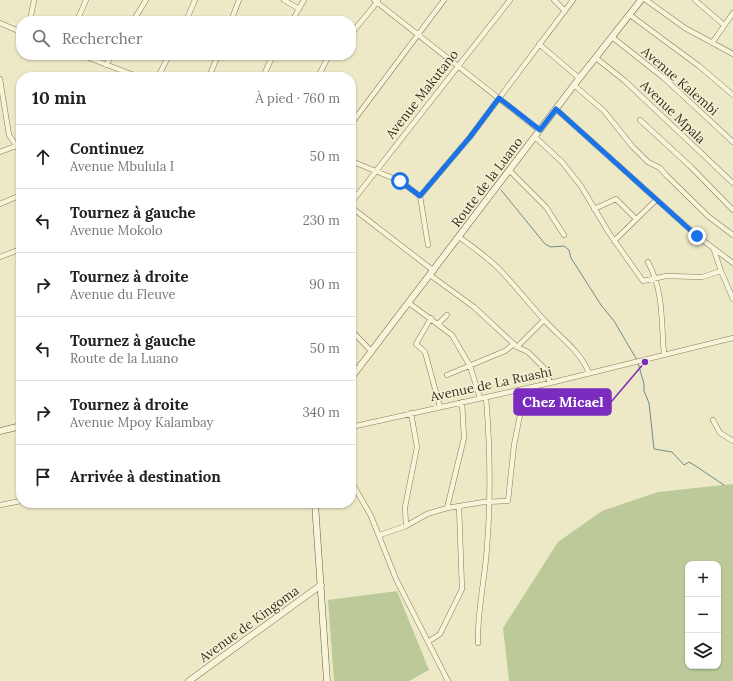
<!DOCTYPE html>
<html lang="fr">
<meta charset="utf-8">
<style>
:root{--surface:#fff;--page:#f6f6f6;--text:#202124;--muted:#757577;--line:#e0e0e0}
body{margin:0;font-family:Lora,serif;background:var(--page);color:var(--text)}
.controls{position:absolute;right:12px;bottom:12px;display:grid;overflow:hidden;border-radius:8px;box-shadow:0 1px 3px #0004}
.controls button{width:36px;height:36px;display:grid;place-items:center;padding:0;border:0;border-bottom:1px solid var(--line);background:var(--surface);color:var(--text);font:20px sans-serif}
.stop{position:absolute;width:12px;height:12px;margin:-9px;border:3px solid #1a73e8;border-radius:50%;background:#fff}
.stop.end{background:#1a73e8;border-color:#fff;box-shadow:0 1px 4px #0008}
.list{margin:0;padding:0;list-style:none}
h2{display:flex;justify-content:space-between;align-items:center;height:52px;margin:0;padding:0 16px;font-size:17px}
h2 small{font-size:13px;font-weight:400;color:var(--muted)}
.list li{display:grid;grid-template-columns:26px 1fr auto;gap:12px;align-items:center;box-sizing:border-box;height:64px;padding:0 16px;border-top:1px solid var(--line)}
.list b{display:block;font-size:15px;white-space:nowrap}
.list p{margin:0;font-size:13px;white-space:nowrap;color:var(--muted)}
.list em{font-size:13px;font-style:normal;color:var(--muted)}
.icon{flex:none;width:22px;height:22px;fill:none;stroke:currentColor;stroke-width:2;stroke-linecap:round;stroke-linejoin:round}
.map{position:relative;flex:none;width:733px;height:681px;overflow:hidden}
.search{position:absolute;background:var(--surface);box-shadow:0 1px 3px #0004;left:16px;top:16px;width:340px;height:44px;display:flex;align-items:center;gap:10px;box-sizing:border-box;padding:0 14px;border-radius:16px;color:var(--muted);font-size:15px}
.panel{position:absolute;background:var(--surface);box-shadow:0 1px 3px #0004;left:16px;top:72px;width:340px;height:436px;border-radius:16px}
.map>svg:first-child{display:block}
.green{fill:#bcca9a;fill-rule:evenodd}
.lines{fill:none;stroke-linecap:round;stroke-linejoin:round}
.stream{stroke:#6e8e8c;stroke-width:1}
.street-casing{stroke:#877b5c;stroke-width:5.5}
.secondary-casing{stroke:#695b3f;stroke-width:7}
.street{stroke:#f8f4d9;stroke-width:4.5}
.secondary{stroke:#f8f4d9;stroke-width:6}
.route{stroke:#1a73e8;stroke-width:5}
.labels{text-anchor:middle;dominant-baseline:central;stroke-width:3;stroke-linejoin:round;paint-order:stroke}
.street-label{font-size:13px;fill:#382f1f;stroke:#f4f1d5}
.leader{fill:none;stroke:#7b2cbf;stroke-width:1.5}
.callout-dot{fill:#7b2cbf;stroke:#f4f1d5;stroke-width:1.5}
.callout{fill:#7b2cbf;stroke:#7b2cbf;stroke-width:1.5}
.callout-label{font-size:14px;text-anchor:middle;font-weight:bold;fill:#fff}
</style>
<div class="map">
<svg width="733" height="681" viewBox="0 0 733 681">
<rect width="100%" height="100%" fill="#ede8c5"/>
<path class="green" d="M733,484v197h-224l-6,-53 55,-86 44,-31 56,-19zM688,564h30v102h-30z
M397,591l32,79 -20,11h-75l-6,-81z"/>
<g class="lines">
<path class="stream" d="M501,190l44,54 6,3 13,-1 5,4 2,8 30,47 13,16 23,39
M638,363l6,21v7l5,12 5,46 18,3 12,13 5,-3 5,3 30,20"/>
<g class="street-casing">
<path id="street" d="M284,0l15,9
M374,0l165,130
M554,0l11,11
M646,0l39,28 48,26
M695,0l29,25
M630,15l69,51 34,29
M30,21l4,-21
M77,21l9,-21
M133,21l13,-21
M186,21l9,-21
M231,21l8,-21
M292,21l12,-21
M0,23l21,9
M351,34l27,-33
M612,37l52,41 69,64
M712,43l21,-30
M539,44l40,34
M81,55l58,22
M596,58l29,23 108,102
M106,65l6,-10
M158,77l11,-22
M209,77l9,-22
M263,77l10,-22
M318,77l11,-22
M0,79l9,56 12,18
M574,85l30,26 28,35 16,16 12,6 6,7 43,42 24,18
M556,109l141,127 36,27
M640,120l50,46 43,44
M351,124l93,-124
M535,137l27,25 19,24 28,47 34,48 23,-5 36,1 19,-6 -7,-21
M0,152l16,-6
M351,161l49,20 20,15 8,49
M510,171l36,36 18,28
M420,196l50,-59 103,-137
M351,203l159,-203
M0,204l21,-9
M351,207l83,64
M594,209l22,-10 20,20
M459,237c15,11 30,21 43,35 15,16 29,34 44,50 16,17 34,29 43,51
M614,241l42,-41
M0,257l21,-8
M648,262c16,30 13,59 16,92
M721,271l12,28
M430,275l44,32 43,40 11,5 17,17 5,14
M409,303l43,32 18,31 10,32
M431,318l-15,26 9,8 15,55
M438,324l9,-9
M351,330l21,22
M517,347l27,-27
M447,375l58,-24 9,-7
M713,420l7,13 13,8
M351,427l199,-44 183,-45
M351,481l20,35 25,63 52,102
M0,505l21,-4
M447,508l17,-70 -2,-36
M406,526l-1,-19 12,-60 -6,-34
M380,535l26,-9 21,-12 20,-6 37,-6 24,-1 6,-56 8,-40 -3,-15
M428,642l12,-8 22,-45 -3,-83
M478,643c-1,-32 7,-64 9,-96 4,-50 3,-101 -1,-150"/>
</g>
<g class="secondary-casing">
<path id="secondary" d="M351,378l223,-293 67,-85
M0,431l21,-5
M315,503l12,178
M189,681l132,-96"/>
</g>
<use href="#street" class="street"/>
<use href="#secondary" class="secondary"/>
</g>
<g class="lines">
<path class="route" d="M400,181l20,15 50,-59 29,-39 41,32 16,-21 141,127"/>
</g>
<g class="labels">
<g class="street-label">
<text transform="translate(680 81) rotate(41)">Avenue Kalembi</text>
<text transform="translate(422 94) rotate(-52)">Avenue Makutano</text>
<text transform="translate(673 112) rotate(44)">Avenue Mpala</text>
<text transform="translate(487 182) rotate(-53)">Route de la Luano</text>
<text transform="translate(491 384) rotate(-12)">Avenue de La Ruashi</text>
<text transform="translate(249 624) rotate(-36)">Avenue de Kingoma</text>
</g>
</g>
<path class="leader" d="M645 362L611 402"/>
<circle class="callout-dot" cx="645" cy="362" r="4"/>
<rect class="callout" x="514" y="389" width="97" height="26" rx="4"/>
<g class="callout-label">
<text x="563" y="407">Chez Micael</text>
</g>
</svg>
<div class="controls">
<button>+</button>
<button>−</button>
<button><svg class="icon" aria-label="layers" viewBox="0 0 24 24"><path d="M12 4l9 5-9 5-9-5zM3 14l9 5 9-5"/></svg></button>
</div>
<div class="stop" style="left:400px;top:181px"></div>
<div class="stop end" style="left:697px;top:236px"></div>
<div class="search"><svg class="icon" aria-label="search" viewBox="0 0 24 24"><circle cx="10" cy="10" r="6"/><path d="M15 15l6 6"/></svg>Rechercher</div>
<section class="panel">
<h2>10 min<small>À pied · 760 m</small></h2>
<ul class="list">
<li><svg class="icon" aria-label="ahead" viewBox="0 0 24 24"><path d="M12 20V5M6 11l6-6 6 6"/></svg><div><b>Continuez</b><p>Avenue Mbulula I</p></div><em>50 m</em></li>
<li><svg class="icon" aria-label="left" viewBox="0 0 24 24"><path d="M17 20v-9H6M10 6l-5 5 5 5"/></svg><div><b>Tournez à gauche</b><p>Avenue Mokolo</p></div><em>230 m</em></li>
<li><svg class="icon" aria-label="right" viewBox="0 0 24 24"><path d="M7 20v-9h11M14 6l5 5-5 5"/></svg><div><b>Tournez à droite</b><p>Avenue du Fleuve</p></div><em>90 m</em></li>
<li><svg class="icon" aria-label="left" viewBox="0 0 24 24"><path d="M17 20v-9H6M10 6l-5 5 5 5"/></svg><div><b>Tournez à gauche</b><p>Route de la Luano</p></div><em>50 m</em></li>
<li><svg class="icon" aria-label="right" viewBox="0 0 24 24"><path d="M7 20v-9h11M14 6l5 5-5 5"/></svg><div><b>Tournez à droite</b><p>Avenue Mpoy Kalambay</p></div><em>340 m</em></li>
<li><svg class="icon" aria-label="arrive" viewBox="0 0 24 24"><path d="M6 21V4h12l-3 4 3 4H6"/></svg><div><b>Arrivée à destination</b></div></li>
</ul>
</section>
</div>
